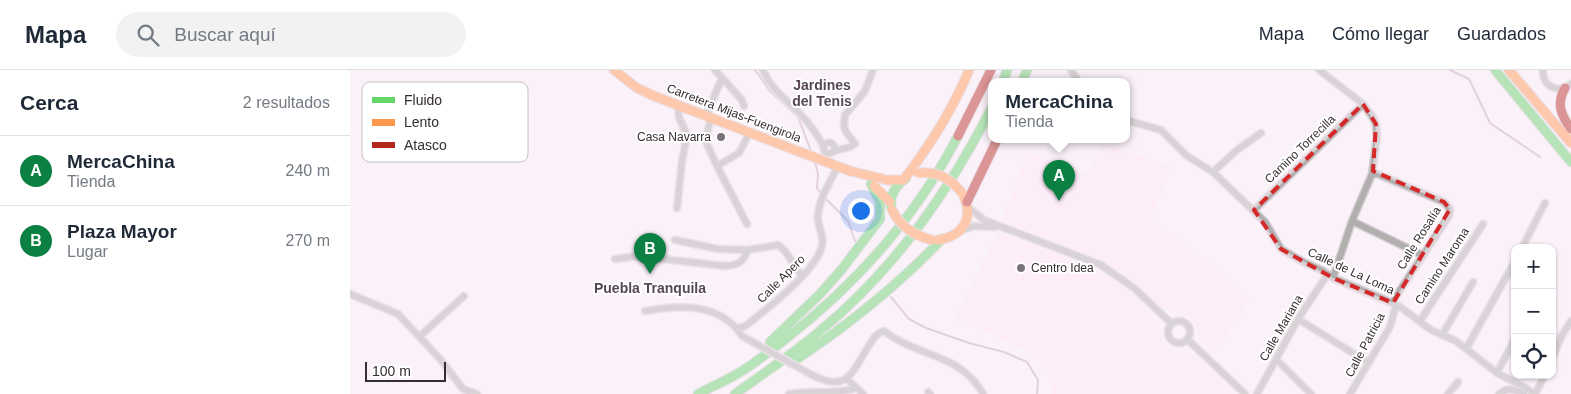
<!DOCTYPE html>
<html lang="es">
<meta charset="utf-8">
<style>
:root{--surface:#fff;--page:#f2f2f3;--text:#1f2937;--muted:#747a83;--line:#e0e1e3;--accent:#0b8043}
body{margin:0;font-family:Arial,sans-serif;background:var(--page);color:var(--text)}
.controls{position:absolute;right:15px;bottom:15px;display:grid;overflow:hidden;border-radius:10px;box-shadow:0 1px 4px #0004}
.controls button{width:45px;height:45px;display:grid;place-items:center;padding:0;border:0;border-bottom:1px solid var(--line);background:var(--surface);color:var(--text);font:25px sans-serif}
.scale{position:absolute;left:15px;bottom:12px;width:81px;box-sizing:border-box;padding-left:5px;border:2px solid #352d34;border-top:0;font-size:14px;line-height:18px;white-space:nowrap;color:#352d34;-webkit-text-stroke:4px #fff;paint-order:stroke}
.you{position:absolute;left:510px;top:140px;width:18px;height:18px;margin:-12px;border:4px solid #fff;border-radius:50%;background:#1a73e8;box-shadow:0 0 0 8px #1a73e833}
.badge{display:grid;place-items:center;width:32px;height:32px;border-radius:50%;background:var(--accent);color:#fff;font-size:16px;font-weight:700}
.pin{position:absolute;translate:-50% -41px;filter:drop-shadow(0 1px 2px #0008)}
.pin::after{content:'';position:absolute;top:26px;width:18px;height:15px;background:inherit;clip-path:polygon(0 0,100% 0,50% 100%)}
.popup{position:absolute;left:638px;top:8px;width:142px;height:65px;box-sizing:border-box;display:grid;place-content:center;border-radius:10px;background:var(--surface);filter:drop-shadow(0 1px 4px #0005);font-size:16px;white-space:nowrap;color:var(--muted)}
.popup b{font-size:19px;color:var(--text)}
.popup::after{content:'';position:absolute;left:50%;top:100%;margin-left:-10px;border:10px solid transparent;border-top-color:var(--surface)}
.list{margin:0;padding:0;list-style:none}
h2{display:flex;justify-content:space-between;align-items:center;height:65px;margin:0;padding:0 20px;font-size:21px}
h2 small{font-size:16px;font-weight:400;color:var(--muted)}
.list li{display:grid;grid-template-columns:32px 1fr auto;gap:15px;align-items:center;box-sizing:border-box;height:70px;padding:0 20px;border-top:1px solid var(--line)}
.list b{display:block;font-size:19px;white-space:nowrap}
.list p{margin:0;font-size:16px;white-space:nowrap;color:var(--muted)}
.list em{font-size:16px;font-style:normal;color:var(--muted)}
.icon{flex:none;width:28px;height:28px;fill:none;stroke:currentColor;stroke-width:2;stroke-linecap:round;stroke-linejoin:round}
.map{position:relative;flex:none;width:1221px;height:324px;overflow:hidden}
header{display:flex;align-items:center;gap:30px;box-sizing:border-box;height:70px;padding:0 25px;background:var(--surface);border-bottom:1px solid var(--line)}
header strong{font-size:24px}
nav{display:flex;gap:28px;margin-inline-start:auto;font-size:18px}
.search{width:350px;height:45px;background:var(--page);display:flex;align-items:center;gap:12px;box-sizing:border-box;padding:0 18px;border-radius:28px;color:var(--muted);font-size:19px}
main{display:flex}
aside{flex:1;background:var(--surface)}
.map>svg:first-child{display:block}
.built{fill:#fce8f8}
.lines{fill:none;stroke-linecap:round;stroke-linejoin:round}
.stream{stroke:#c5aac0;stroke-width:2}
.street-casing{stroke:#d7cfd5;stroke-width:9}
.fast-casing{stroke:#d7cfd5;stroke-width:11}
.slow-casing{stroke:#d7cfd5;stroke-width:11}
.jam-casing{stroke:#d7cfd5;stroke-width:11}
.street{stroke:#b0afae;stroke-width:6}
.fast{stroke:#63d668;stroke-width:9}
.slow{stroke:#ff974d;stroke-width:9}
.jam{stroke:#b3261e;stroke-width:9}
.street-bridge-casing{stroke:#d7cfd5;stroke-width:9;stroke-linecap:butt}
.slow-bridge-casing{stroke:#d7cfd5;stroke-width:11;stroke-linecap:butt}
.street-bridge{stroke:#b0afae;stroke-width:6}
.slow-bridge{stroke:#ff974d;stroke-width:9}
.marked{fill:none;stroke:#d62828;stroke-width:4;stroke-dasharray:10 6;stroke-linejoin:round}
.poi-dot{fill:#7a7279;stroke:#fff;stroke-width:2}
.labels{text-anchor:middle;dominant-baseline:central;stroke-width:4;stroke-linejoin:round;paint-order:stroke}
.street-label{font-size:12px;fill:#352d34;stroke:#fff}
.poi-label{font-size:12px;fill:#352d34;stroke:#fff;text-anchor:end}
.neighbourhood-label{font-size:14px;font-weight:bold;fill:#584756;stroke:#fff}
.key{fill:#fff;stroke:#c2c0c2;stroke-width:1}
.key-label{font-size:14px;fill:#352d34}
</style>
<header>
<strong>Mapa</strong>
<div class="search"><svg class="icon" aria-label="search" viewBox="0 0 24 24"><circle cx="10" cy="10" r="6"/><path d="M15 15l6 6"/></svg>Buscar aquí</div>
<nav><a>Mapa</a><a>Cómo llegar</a><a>Guardados</a></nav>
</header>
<main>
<aside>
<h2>Cerca<small>2 resultados</small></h2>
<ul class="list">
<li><span class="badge">A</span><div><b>MercaChina</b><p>Tienda</p></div><em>240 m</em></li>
<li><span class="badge">B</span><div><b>Plaza Mayor</b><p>Lugar</p></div><em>270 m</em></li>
</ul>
</aside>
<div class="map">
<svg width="1221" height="324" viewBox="0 0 1221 324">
<rect width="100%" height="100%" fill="#fbf1f9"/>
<path class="built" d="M754,72l67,26 -22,52 33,21 67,57 -35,56 -14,-14 -4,-14 -5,-8 -8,-4 -11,-2 -9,-5 -39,-34 -36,-19 -86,-33 25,-69 61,23z
M648,163l85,30 35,19 38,35 3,9 2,12 7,11 8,4 11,-1 7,3 41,39h-184v-12l-4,-14 -12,-13 -23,-12 -56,-24z"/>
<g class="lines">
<path class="stream" d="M405,0l15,21 28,26 13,34
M1100,0l19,9 21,44 50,34
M465,92l3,12 -1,14 4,6
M477,130l21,21 7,20
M541,227l18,22 17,9 43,15 35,9 23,10 11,18 -1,14"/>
<g class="street-casing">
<path id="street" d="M365,0l27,30 2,6
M413,0c7,19 25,30 38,45 9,9 17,21 23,32
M721,0l8,12
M969,0l44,34 9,12 4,8 1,14 -5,36 -20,47 -19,57
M1193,0c-1,17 16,24 28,14
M356,46l16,-38
M361,48l-4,16 -1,8 11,24 30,58
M776,50l35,10 26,26 26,16 52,50 16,27 22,13 18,8 12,8 66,28 32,24 25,11 41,32 29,15 8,6
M473.5 78a5.5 5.5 0 1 1 11 0a5.5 5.5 0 1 1-11 0Z
M484,81l16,-4 5,-3 -9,-12 -2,-6 1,-11 20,-24 8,-21
M367,96l22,-13 11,-21
M863,102l24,-22 24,-17
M1022,104h6l66,28 6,7 -1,7 -52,79 -4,8
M618,137l16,13 117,45 33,23 38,36
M327,138l5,-47 5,-26 -8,-18 -1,-11
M904,140l109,-106
M1002,151l70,34
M610,161l14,-5 21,1
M325,170l43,9 30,1 30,-5 7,6 17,25
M1172,178l23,-45
M265,189l22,-3 88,10c14,-1 18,-4 23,-16
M0,224l48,20 43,46 22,29 14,5
M295,241c31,-6 68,-8 91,17
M948,249l71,44
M1070,251l63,-97
M818 262a11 11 0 1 1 22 0a11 11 0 1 1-22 0Z
M1092,265l31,-53
M70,266l44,-40
M392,266l-6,-8 7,-1 5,-3c20,-16 68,-53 74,-78 3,-10 -5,-20 -4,-30 0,-15 13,-36 20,-50
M837,269l58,55
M1116,279l49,-88
M926,289l35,35
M1202,289l10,-24 9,-14
M1147,303l18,-35
M462,305c37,19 40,-4 58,-31 4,-7 7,-11 14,-13 33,26 77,22 99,63
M497,309l16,15
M578,322l2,2
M439,324c20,-4 48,0 64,-5
M907,324l41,-75 29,-44
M1000,324l40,-67 6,-22
M1098,324l10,-12
M1149,324c8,-7 16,-5 25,0
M1185,324l10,-19"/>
</g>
<g class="fast-casing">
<path id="fast" d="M1145,0l76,92
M653,12l4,-12
M672,12l5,-12
M541,137c-1,-12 5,-22 15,-29
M420,272l50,-48 22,-25 38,-50v-17l-9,-18
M441,293c55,-36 105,-76 151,-124
M348,324c15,-8 30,-14 44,-23 16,-10 31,-22 46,-34 69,-54 129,-122 170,-201
M385,324c29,-21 58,-40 85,-63 74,-61 129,-139 172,-224"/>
</g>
<g class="slow-casing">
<path id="slow" d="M264,0l23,18 17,8 196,75 37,9h16
M1159,0l62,73
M555,108c26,-34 48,-69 64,-108
M524,116l16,16
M588,170c24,-4 36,-20 26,-43"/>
</g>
<g class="jam-casing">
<path id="jam" d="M1215,18c-9,16 -4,27 6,41
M608,66l33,-66
M617,132l30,-62"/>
</g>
<use href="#street" class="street"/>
<use href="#fast" class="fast"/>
<use href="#slow" class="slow"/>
<use href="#jam" class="jam"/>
<g class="street-bridge-casing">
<path id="street-bridge" d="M392,266l70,39"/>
</g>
<g class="slow-bridge-casing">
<path id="slow-bridge" d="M568,103c19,-2 32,5 44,20
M542,140c9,17 21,25 40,30"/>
</g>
<use href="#street-bridge" class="street-bridge"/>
<use href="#slow-bridge" class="slow-bridge"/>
</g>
<path d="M0 0H1221V324H0ZM1013,34l13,20 -3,47 71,31 6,7 -57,94 -60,-25 -52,-29 -27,-39z" fill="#fbf1f9" fill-opacity=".55" fill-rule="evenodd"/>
<path class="marked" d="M1013,34l13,20 -3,47 71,31 6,7 -57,94 -60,-25 -52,-29 -27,-39z"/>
<g class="poi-dot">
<circle cx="371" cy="67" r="5"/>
<circle cx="671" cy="198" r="5"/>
</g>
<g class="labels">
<g class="street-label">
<text transform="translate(384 43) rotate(21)">Carretera Mijas-Fuengirola</text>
<text transform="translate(950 79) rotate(-44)">Camino Torrecilla</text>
<text transform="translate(1069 168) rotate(-58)">Calle Rosalía</text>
<text transform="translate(1092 196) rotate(-57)">Camino Maroma</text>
<text transform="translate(1001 201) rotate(25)">Calle de La Loma</text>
<text transform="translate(431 209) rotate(-45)">Calle Apero</text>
<text transform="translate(931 258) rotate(-60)">Calle Mariana</text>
<text transform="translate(1015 275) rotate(-62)">Calle Patricia</text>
</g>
<g class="poi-label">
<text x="361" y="67">Casa Navarra</text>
<text x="681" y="198" text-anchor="start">Centro Idea</text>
</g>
<g class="neighbourhood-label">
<text x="472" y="15">Jardines<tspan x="472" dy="16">del Tenis</tspan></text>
<text x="300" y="218">Puebla Tranquila</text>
</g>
</g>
<rect x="12" y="12" width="166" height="80" rx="8" class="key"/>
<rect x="22" y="27" width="23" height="6" fill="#63d668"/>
<rect x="22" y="49" width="23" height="7" fill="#ff974d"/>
<rect x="22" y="72" width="23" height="6" fill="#b3261e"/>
<g class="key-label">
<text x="54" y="35">Fluido</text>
<text x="54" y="57">Lento</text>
<text x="54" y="80">Atasco</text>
</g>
</svg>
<div class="controls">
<button>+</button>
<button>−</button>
<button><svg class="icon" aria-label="locate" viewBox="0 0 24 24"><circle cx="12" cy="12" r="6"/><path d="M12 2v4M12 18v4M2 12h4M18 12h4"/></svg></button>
</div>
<div class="scale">100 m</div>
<div class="you"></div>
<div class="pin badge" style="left:709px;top:131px">A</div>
<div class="popup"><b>MercaChina</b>Tienda</div>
<div class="pin badge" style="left:300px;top:204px">B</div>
</div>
</main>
